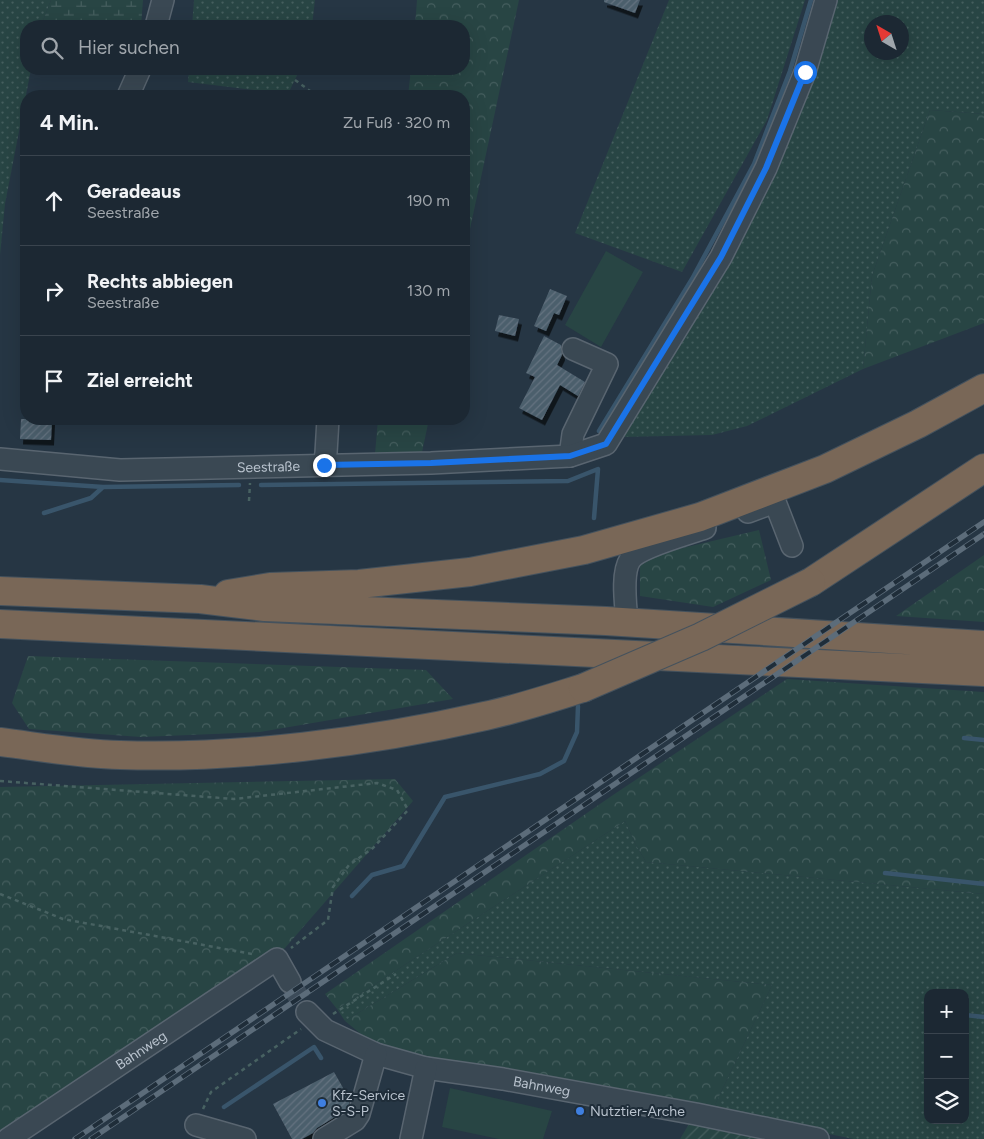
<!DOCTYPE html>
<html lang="de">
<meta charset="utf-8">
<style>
:root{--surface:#1c2833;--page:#25303b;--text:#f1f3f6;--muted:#a0a6ac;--line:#3a444e}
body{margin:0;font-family:Figtree,sans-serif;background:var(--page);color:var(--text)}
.controls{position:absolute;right:15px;bottom:15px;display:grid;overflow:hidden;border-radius:10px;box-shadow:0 5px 20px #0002}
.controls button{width:45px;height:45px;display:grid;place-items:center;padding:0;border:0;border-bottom:1px solid var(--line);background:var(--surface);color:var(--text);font:25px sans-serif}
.compass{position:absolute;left:864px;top:15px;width:45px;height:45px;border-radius:50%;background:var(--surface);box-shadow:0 5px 20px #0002;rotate:321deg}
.stop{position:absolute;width:15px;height:15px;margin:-11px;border:4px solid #1a73e8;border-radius:50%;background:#fff}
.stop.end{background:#1a73e8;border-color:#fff;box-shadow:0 1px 5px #0008}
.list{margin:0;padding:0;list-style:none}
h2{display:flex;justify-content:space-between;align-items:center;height:65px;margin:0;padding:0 20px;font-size:21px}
h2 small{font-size:16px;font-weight:400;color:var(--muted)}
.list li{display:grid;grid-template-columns:32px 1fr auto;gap:15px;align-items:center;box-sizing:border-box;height:90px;padding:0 20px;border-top:1px solid var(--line)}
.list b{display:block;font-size:19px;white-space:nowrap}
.list p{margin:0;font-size:16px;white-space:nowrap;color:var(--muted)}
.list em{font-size:16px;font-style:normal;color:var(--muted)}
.icon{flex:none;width:28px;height:28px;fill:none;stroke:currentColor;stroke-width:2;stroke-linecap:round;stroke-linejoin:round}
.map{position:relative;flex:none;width:984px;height:1139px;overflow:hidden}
.search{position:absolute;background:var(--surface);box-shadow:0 5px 20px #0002;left:20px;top:20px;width:450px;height:55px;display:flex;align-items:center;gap:12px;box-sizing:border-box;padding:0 18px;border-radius:20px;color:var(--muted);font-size:19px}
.panel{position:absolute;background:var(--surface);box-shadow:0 5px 20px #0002;left:20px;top:90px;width:450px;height:335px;border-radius:20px}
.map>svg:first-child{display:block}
.grass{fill:url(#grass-dots);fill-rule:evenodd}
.forest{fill:url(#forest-crowns)}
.wetland{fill:url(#wetland-marsh)}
.garden{fill:url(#garden-furrows)}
.pitch{fill:#284544}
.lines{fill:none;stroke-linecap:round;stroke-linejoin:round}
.stream{stroke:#39556b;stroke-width:4.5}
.building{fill:url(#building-hatch);filter:url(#shadow)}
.minor-tunnel{stroke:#3c4b59;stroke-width:21;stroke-dasharray:21 11;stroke-linecap:butt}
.minor-casing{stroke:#596570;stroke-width:24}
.highway-casing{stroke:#45525d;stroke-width:30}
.path{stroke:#486262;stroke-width:2.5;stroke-dasharray:4 4;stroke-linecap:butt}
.minor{stroke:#3a4853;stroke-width:21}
.highway{stroke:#796757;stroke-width:28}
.rail-casing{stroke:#5c6c7a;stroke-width:5.5}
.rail{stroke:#1f2d39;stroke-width:4;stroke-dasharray:11;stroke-linecap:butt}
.highway-bridge-casing{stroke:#45525d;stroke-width:30;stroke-linecap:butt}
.highway-bridge{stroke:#796757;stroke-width:28}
.route{stroke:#1a73e8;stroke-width:6}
.shop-dot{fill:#3f7fe0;stroke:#1f2d39;stroke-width:2}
.labels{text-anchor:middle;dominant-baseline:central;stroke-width:4;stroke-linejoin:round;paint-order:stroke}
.street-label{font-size:14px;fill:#b8c2cd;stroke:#1f2d39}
.poi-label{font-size:14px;fill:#b8c2cd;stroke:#1f2d39;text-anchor:start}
</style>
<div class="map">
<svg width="984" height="1139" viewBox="0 0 984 1139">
<defs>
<pattern id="grass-dots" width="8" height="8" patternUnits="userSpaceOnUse" patternTransform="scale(1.25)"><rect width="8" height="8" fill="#284544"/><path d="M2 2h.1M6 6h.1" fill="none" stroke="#455e5e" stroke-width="1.8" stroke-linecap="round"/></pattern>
<pattern id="forest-crowns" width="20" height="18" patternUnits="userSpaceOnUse" patternTransform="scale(1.25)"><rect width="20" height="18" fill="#284544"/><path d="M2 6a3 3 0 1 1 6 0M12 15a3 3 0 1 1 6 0" fill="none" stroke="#455e5e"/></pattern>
<pattern id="wetland-marsh" width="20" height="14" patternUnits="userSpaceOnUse" patternTransform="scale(1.25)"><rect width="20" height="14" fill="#284544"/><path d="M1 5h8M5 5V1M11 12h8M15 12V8" fill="none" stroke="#455e5e"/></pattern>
<pattern id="garden-furrows" width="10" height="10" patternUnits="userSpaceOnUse" patternTransform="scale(1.25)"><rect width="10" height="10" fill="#284544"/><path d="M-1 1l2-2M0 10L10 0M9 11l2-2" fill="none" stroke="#455e5e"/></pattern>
<pattern id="building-hatch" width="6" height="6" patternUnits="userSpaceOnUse" patternTransform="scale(1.25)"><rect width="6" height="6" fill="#4c5e6c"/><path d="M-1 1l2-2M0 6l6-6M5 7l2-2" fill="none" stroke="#647380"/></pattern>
<filter id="shadow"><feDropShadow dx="3" dy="5.5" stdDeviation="0" flood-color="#0009"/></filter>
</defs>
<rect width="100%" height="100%" fill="#263644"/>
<path class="grass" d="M0,0h51l-10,26h-15v43h5l-26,135 -5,51z
M194,0h121l-3,26h-120z
M669,0h136l-38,120 -85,152 -107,-39z
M833,0h151v114l-54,-4 -58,166 -9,93 -116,57 -35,9 -90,2 65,-103 81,-151zM872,22h30v30h-30z
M189,69h111l-12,25 -100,-12z
M625,821l11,24 10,17 338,32v245h-130l-142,-28 60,-126 -315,-32 -112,68 -8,-12zM928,993h37v127h-37z"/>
<path class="forest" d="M417,0h102l-55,257v-161h-56l3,-27h53v-43h-49z
M930,110l54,4v209l-121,46 9,-93z
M378,419h51l-8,38 -46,-3z
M759,530l12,50 -58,27 -73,-11v-38z
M984,555v67l-88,-6z
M28,656l398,14 27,29 -193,33 -119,5 -112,-8 -17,-26z
M787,679l197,13v202l-338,-32 -10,-17 -11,-24 -288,188 -12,-15 288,-199z
M395,779l18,22 -128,147 -285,187v-348z
M457,953l315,32 -60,126 -334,-63 -33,-27z"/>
<path class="wetland" d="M51,0h92l-2,26h-100z"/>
<path class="garden" d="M692,1119l97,20h-109z"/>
<path class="pitch" d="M606,251l37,21 -42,75 -36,-22z
M450,1088l102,23 -9,28h-44l-57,-12z"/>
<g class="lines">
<path class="stream" d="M599,431l93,-152 62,-115 36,-93 21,-71
M0,480l103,7
M261,485l307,-4 30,-12 -4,49
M44,513l47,-15 12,-11 136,-2
M964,738l20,2
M885,873l99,11
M352,896l20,-21 31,-9 42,-69 95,-23 24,-13 13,-29 1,-26
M965,1015l19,2
M224,1107l90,-60 7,11"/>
</g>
<path class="building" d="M604,0h36l-5,13 -31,-11z
M550,289l17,7 -8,19 -5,-2 -8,18 -12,-5z
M499,315l20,4 -4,17 -20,-5z
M544,336l17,9 1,10 -5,10 28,17 -7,14 -18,-11 -18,35 -23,-12 16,-31 -9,-4z
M21,419h31l-1,21 -31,-1z
M334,1072l16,28 -2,9 -31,19 -4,5 -11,6h-10l-19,-35z"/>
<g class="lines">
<path class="minor-tunnel" d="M290,982l17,30"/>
<g class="minor-casing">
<g id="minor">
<path d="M156,26l7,-26"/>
<path d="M128,96l12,-27"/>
<path d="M570,456l3,-22 34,-70 -34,-15"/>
<path id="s1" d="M0,459l120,11 311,-7 139,-7 36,-12 115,-187 45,-89 39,-96 21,-72"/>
<path d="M324,465l2,-12 2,-34"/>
<path d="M748,512l27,-10 17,44"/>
<path d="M627,622c-1,-16 -6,-48 3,-62 9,-13 59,-26 75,-32"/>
<path id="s2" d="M307,1012l18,18 51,24 50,14 77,11 193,35 122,25"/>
<path d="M196,1125l49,14"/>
<path id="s3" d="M8,1139l269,-180 13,23"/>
<path d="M324,1139l31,-19 4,-6 17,-60"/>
<path d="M411,1139l15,-71"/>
</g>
</g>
<g class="highway-casing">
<path id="highway" d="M811,582l173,-114
M0,591l200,8 65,8 341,14 378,24
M228,594l42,-7 89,-3 111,-12 114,-22 116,-33 125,-48 93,-45 66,-36
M0,624l984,48
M0,742c40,5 80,12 120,13 118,4 250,-13 365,-39 33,-7 66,-18 98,-28"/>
</g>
<path class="path" d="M295,80l22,16
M249,501l1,-18
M0,781l234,18 143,-16 20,7 11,20 -35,38 -24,17 -16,22 -5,33 -37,28
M0,894l63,25 189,35
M333,1014l63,-40
M203,1109l8,-17 90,-63"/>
<use href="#minor" class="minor"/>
<use href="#highway" class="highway"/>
<g class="rail-casing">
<path id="rail" d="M75,1139l909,-617
M91,1139l893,-605"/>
</g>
<use href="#rail" class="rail"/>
<g class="highway-bridge-casing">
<path id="highway-bridge" d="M583,688l118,-51 110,-55"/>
</g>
<use href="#highway-bridge" class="highway-bridge"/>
</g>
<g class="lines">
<path class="route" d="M324,465l107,-2 139,-7 36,-12 115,-187 45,-89 39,-96"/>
</g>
<g class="shop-dot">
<circle cx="322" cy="1103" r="5"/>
<circle cx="580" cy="1111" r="5"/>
</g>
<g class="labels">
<g class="street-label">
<text stroke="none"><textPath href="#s1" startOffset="269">Seestraße</textPath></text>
<text stroke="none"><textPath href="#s3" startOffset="160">Bahnweg</textPath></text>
<text stroke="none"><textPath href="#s2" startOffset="251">Bahnweg</textPath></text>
</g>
<g class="poi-label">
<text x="332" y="1095">Kfz-Service<tspan x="332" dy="16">S-S-P</tspan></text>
<text x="590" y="1111">Nutztier-Arche</text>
</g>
</g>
</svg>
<div class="controls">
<button>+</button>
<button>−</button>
<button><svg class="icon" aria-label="layers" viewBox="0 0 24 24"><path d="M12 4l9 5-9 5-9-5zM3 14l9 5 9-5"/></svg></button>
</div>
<svg class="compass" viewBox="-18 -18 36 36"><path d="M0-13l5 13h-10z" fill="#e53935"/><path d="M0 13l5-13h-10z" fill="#a0a6ac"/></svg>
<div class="stop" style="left:805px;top:72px"></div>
<div class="stop end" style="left:324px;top:465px"></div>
<div class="search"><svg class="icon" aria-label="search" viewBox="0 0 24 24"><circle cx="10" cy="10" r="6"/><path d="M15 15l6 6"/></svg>Hier suchen</div>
<section class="panel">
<h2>4 Min.<small>Zu Fuß · 320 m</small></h2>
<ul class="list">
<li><svg class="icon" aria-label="ahead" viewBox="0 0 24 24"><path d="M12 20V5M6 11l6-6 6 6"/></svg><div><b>Geradeaus</b><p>Seestraße</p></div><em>190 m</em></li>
<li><svg class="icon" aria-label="right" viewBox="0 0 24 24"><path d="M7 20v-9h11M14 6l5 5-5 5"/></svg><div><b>Rechts abbiegen</b><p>Seestraße</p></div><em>130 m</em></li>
<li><svg class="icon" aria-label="arrive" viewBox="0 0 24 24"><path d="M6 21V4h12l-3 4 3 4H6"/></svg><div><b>Ziel erreicht</b></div></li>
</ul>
</section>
</div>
